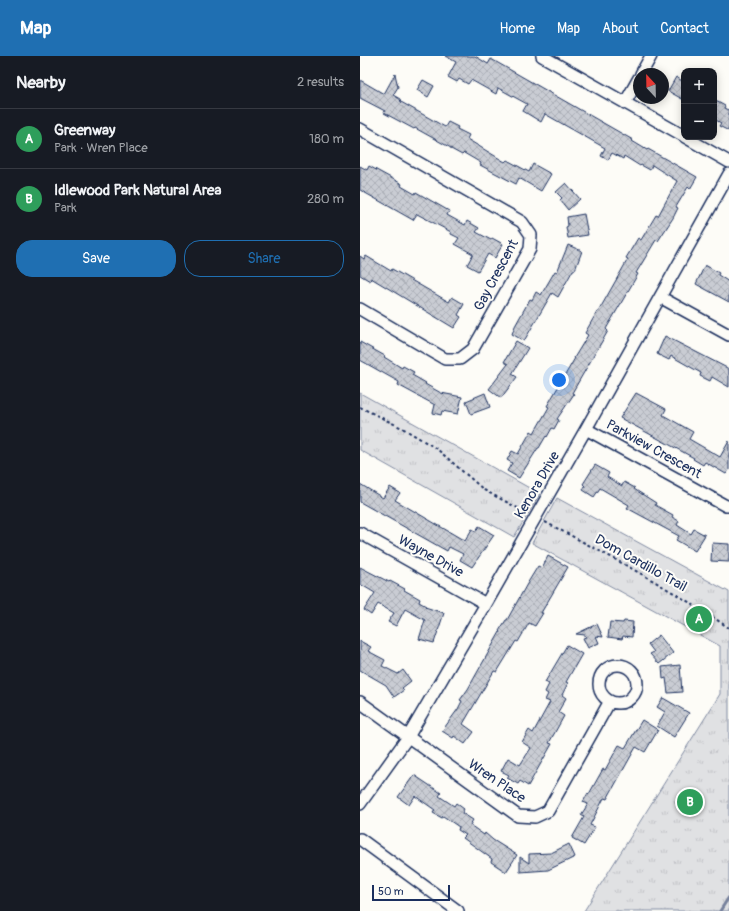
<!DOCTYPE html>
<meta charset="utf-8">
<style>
:root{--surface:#171b24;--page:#242831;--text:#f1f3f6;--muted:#9ea1a6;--line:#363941;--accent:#1f6fb2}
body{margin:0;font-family:Pangolin,sans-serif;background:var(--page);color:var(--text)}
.controls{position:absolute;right:12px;top:12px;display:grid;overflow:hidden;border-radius:8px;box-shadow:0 2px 10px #0003}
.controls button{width:36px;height:36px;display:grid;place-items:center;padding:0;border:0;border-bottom:1px solid var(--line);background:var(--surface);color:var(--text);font:20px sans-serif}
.compass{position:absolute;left:273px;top:12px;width:36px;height:36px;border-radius:50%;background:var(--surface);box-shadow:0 2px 10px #0003;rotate:338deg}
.scale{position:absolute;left:12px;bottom:10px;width:78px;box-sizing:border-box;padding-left:4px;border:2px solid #1b2f5e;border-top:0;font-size:11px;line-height:14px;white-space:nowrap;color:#1b2f5e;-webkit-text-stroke:3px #fdfcf7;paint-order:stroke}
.you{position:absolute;left:199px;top:324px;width:14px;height:14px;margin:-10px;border:3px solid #fff;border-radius:50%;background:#1a73e8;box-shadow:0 0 0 6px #1a73e833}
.badge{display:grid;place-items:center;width:26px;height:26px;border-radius:50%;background:var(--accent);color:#fff;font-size:13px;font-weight:700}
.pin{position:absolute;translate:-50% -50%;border:2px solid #fff;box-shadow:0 1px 4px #0006}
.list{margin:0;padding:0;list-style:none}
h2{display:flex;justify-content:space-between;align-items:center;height:52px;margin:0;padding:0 16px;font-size:17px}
h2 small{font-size:13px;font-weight:400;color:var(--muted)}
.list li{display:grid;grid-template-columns:26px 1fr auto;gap:12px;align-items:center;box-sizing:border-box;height:60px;padding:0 16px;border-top:1px solid var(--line)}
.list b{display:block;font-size:15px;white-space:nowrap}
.list p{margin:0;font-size:13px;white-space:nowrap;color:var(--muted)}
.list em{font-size:13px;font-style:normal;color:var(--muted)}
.actions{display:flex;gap:8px;padding:12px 16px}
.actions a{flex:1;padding:9px 0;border:1px solid var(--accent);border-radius:16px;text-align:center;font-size:14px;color:var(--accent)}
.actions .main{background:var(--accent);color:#fff}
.map{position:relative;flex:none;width:369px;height:855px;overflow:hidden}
header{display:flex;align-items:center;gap:24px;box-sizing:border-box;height:56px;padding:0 20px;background:var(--accent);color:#fff}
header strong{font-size:19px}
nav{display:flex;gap:22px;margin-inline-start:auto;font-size:14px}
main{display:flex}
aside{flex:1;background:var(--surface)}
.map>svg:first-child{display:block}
.park{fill:url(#park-tufts);stroke:#7e88a0}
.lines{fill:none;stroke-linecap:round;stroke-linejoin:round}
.stream{stroke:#76819c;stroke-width:3}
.building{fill:url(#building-cross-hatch);stroke:#1b2f5e}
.minor-casing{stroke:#1b2f5e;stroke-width:14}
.path{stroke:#1b2f5e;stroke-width:2;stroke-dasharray:3 3;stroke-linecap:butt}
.minor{stroke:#fdfcf7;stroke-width:11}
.labels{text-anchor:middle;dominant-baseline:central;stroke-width:4;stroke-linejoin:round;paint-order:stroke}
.street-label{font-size:14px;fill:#1b2f5e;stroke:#fdfcf7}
</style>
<header>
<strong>Map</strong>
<nav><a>Home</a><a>Map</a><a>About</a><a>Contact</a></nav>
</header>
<main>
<aside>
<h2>Nearby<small>2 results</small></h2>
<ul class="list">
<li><span class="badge" style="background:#2e9e5b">A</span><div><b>Greenway</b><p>Park · Wren Place</p></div><em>180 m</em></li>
<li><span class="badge" style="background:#2e9e5b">B</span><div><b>Idlewood Park Natural Area</b><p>Park</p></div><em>280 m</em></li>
</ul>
<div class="actions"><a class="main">Save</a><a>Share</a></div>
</aside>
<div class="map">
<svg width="369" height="855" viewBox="0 0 369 855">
<defs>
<pattern id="park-tufts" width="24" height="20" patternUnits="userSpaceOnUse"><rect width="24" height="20" fill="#e0e1e3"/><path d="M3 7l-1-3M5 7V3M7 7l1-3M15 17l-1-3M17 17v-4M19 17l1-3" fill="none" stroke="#c0c1c5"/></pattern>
<pattern id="building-cross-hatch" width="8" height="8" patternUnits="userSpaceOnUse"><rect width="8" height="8" fill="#c9ccd3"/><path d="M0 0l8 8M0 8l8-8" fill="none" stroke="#acb0b8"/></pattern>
</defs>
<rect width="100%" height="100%" fill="#fdfcf7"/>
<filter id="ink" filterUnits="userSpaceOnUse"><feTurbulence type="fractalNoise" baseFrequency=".025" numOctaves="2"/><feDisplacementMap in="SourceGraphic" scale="8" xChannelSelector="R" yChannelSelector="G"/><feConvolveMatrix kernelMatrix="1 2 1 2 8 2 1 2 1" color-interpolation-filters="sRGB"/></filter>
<g filter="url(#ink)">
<path class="park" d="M0,337l180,101 -26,43 -154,-87z
M197,442l172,94v319h-145l136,-217v-48l-188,-103z"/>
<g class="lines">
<path class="stream" d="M360,855l9,-14"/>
</g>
<path class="building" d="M85,0h30l13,8 3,-5 142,81 -1,1 15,9 1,-1 49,28 -7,12 -2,-2 -12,20 2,1 -5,10 -15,23 -2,-1 -20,33 2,1 -32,55 2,2 -36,62 2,1 -17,25 2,1 -5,9 -2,-1 -5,9 -1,-1 -7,12h-1l-19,30 -12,-7 5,-8 -5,-3 5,-9 6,3 13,-23 3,2 15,-26 -2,-1 28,-48h-1l14,-23 -3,-2 12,-21h1l30,-53 -2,-1 12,-20 3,2 15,-25 2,1 19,-35 -25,-16 -2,5 -9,-5 -1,1 -16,-10 -1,3 -11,-6 -4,7 -7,-4 4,-8 -60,-34 -4,8 -18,-11 4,-7 -29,-16 -2,6 -25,-14 -3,4 -9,-5 -2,3 -9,-5 8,-15z
M35,18l3,13 -5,8 7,4 1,3 44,25 3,-5 10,5 -1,2 12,6 -2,4 38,23 2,-2 22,12 4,-8 18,10 -10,17 -22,-13 -3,6 -36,-19 1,-2 -17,-10 -2,2 -11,-6v-1l-36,-20 -1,1 -30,-16 1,-2 -25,-13v-18l24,14z
M316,21l8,5v18l-16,-9z
M63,24l11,6 -6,11 -11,-7z
M354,44l11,6 -1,2 4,2 1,-1v22l-10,-5 2,-3 -7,-4z
M0,110l7,4 2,-4 33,18 -1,2 14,8 1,-2 33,19 -2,4 18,10 2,-4 12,7 -3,4 15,8 1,-2 11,6 -8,14 -7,-4 -10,17 -11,-6 6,-11 -18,-10 4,-6 -8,-4v-2l-34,-18 -4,6 -53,-30z
M206,127l14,16 -12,11 -8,-10 2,-2 -6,-6z
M224,158l4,21 -20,3 -2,-11 2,-1 -1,-9z
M208,189l14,6 -7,19h-2l-15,27 -6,-4 -28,48 -12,-7 3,-8 15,-27 2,1 4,-8 5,3 14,-24 2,1z
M0,200l4,3 2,-3 25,15 1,-2 57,33 3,-5 12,7 -6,11 3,2 -7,11 -83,-50 -1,3 -10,-6z
M345,209l14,8 -1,2 11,7v20l-33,-18z
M305,280l64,33v18l-17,-10 -2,4 -10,-5 1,-3 -30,-17 -2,4 -12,-6z
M156,285l12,7 -16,26 5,3 -16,21 -12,-9 19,-25 -4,-2z
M0,286l25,14 -1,1 18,11 1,-2 11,6 -2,3 14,8 -1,1 16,9 21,4 -4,17 -16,-3 -1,4 -8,-2 2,-8 -37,-20 1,-3 -39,-22z
M125,337l5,14 -19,7 -5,-13z
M276,337l30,16 -3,6 30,17 -4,7 31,18 9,-16v29l-3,4 -21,-12 -2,3 -10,-6 1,-1 -74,-40z
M235,409l14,8 -2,4 15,9 2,-4 11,6 -1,1 22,14 -1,2 18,10 -1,2 7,4 -2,4 14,9 3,-5 11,6 -10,16 -19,-11 3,-4 -52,-28 2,-3 -29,-17 -6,9 -11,-7 2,-4 -2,-2z
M0,428l23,14 7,-11 10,6 -5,7 70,41 7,-12 4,2 3,-5 15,9 -22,32 -12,-7 3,-6 -14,-7 -2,4 -87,-49z
M352,487l17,1v18l-18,-1z
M188,500l20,11 -27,46h2l-8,13 -6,-3 -11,19 -2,-1 -19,31 -3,-1 -31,53 11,8 -9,12 -11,-8 -1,2 -11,-7 16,-22 4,-8 -2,-1 8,-11 28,-50 4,-7 -1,-1 7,-11h1l20,-36 11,-18 4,2z
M0,511l29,15 1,-1 15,8 -1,1 16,9 -1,3 7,4 -1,1 19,6 -10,30 -15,-4 6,-19 -20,-11 -9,17 -8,-4 6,-9 -16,-9 -7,11 -7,-5 11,-17 -15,-9z
M264,565l9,1 -1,15 -9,-1 -1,3 -14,-2 2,-15 13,1z
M237,568l6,13 -7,-1 3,7 -11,5 -5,-10 3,-1 -1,-2 -9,-1z
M299,579l14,18 -14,11 -9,-10 4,-2 -6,-8z
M0,585l11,6 -3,4 17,9 -3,6 16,8 5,-4 8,11 -9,7 2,2 -10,7 -8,-12 -26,-15z
M207,589l15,9 -16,28 2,1 -6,12 4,3 -8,14 6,4 -15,27 3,1 -24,42 -8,-5 -2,3 -11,-6 2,-3 -8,-4 7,-13 12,7 11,-17 -9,-6 7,-12 4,3 17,-31 -5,-2 3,-6 -3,-2 4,-8 -4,-2z
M320,609l2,27 -14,1 -2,-15 -3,1 -1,-12z
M303,642l26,15 -15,24 -17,-11 8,-14 -8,-5z
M282,664l16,10 -13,22 -9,-5 -29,52 -3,-1 -14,27 5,2 -11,18 -12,-7 12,-21 -3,-2 7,-11 -5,-2 5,-9 1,1 14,-25 2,1 14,-25 6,3z
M54,719l27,18 -2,3 15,10 2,-3 8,6 -2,4 11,7 -3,5 14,10 1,-2 8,7 24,15 -11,17 -15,-10 1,-3 -29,-21 3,-3 -8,-5 1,-3 -16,-11 -1,2 -9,-5 2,-3 -20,-14 -6,9 -11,-8z
M209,788l6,13 -27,13 -28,2v-15l9,6v-9l22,-1z"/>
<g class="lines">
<g class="minor-casing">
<path id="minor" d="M182,0l142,80
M281,18l10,-18
M265,47l14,-25
M0,73l162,93 9,13 -1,14 -57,100 -13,10h-15l-85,-50
M325,81l44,25
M300,241l69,38
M226,373l140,77h3
M0,477l126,71
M239 628a19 19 0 1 1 38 0a19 19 0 1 1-38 0Z
M0,646l158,114 17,1 13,-6 62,-110
M0,748l48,-67 78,-133 100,-175 143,-255
M0,783l98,72"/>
</g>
<path class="path" d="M0,351l44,22 33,20 47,41 43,23
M185,466c63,33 125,66 184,106"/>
<use href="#minor" class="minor"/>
</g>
</g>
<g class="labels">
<g class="street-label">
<text transform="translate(136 219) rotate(-62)">Gay Crescent</text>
<text transform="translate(294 393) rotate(29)">Parkview Crescent</text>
<text transform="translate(177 429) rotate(-60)">Kenora Drive</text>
<text transform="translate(71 500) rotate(29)">Wayne Drive</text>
<text transform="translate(281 507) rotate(29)">Dom Cardillo Trail</text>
<text transform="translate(137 725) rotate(34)">Wren Place</text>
</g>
</g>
</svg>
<div class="controls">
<button>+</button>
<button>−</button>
</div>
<svg class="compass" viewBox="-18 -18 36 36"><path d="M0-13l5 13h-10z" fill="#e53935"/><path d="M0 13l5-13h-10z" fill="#9ea1a6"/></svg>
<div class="scale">50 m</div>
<div class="you"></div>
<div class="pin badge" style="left:339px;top:563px;background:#2e9e5b">A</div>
<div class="pin badge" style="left:330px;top:746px;background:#2e9e5b">B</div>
</div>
</main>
